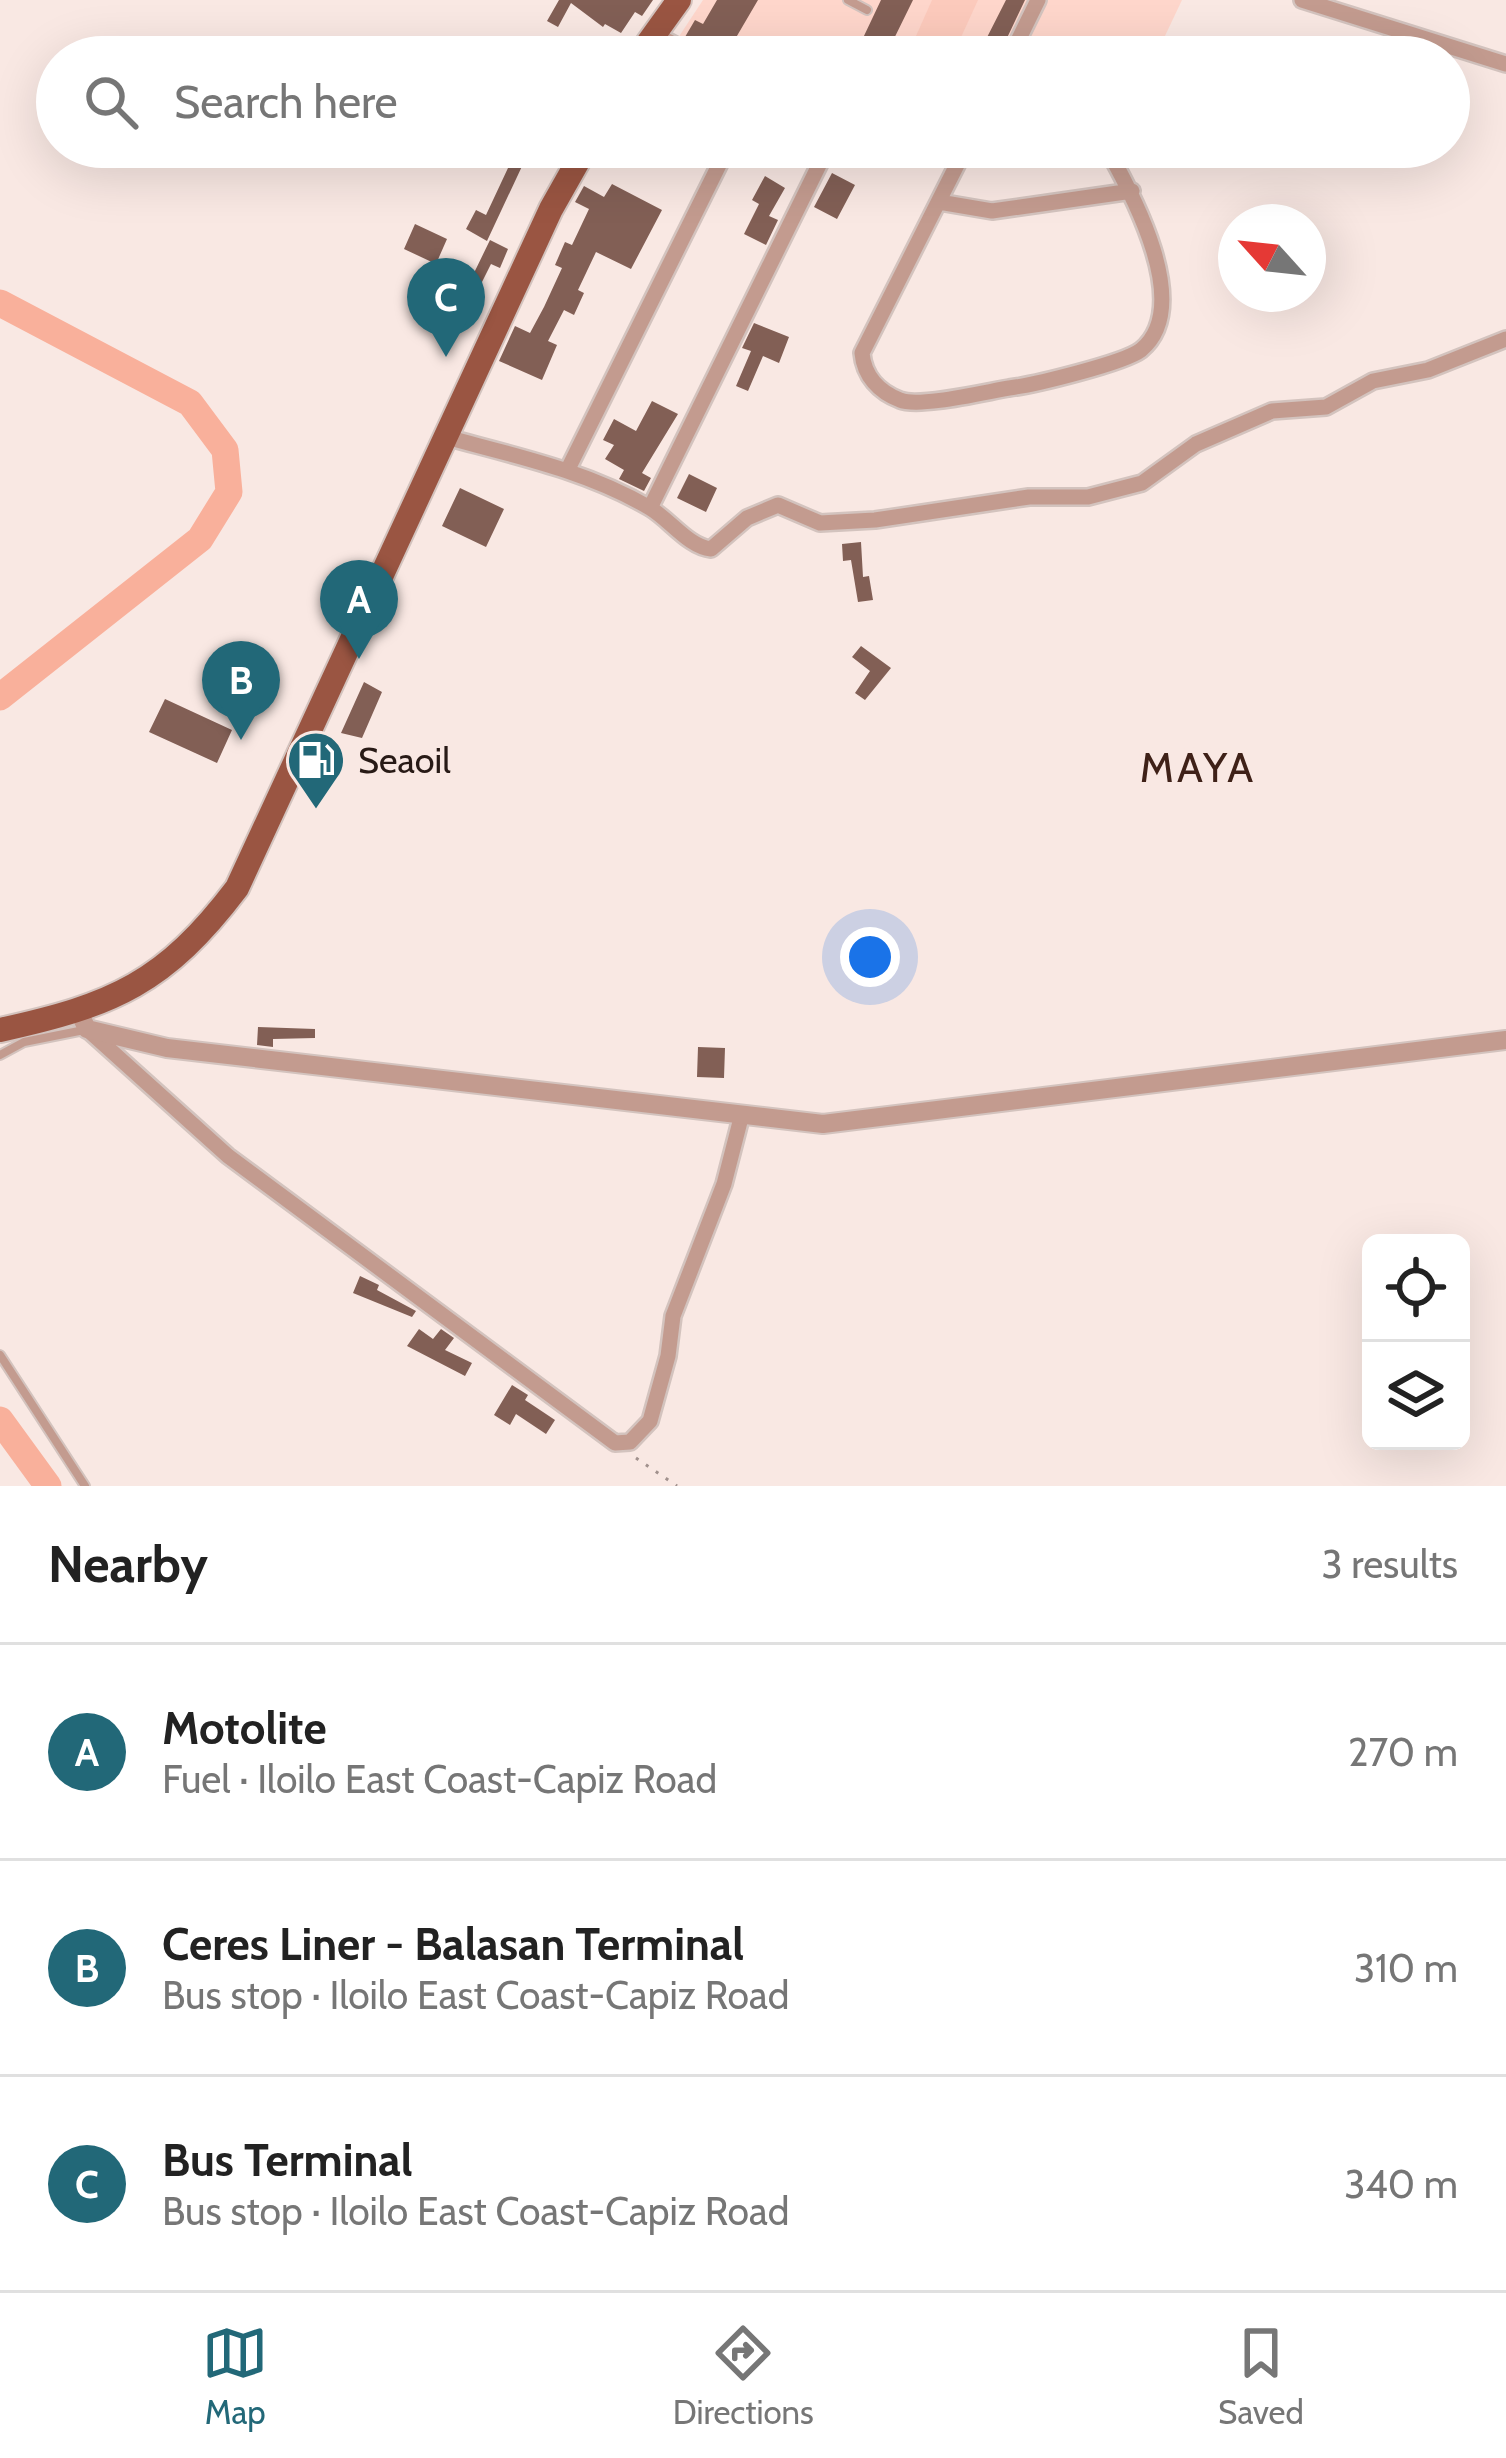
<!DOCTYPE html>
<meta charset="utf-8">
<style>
:root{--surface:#fff;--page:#f6f6f6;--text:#222;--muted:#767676;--line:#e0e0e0;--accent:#226878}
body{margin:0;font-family:Cabin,sans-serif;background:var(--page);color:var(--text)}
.controls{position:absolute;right:36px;bottom:36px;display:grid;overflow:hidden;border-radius:18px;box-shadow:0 12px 48px #0002}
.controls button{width:108px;height:108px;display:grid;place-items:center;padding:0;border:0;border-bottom:3px solid var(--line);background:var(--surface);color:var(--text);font:60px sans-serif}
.compass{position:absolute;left:1218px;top:204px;width:108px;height:108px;border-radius:50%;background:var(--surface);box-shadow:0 12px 48px #0002;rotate:297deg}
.you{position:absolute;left:870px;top:957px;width:42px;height:42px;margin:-30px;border:9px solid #fff;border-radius:50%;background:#1a73e8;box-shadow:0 0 0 18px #1a73e833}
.badge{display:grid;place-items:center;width:78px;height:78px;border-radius:50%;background:var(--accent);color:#fff;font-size:39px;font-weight:700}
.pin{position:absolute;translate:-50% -99px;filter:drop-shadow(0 3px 6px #0008)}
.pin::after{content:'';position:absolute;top:63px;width:42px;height:36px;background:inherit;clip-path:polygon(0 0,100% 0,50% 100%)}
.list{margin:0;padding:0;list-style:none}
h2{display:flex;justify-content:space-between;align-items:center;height:156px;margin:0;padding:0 48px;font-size:51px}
h2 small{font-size:39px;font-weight:400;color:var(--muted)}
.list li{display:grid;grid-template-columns:78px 1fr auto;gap:36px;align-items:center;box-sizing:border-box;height:216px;padding:0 48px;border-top:3px solid var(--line)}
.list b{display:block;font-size:45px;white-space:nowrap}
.list p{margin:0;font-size:39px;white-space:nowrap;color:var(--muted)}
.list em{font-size:39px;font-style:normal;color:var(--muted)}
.icon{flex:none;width:66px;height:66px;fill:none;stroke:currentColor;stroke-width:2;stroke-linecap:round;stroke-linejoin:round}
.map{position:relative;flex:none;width:1506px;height:1486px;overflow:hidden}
.search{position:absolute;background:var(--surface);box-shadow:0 12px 48px #0002;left:36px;right:36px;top:36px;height:132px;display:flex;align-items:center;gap:30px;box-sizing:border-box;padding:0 42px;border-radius:66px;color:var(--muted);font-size:45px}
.sheet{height:804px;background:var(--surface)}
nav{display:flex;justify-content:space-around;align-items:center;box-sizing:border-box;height:168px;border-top:3px solid var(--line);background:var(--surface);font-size:33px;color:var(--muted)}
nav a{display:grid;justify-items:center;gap:6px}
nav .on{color:var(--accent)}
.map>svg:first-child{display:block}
.built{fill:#fed6cb}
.green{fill:#fccabc}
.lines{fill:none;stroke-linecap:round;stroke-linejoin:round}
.river{stroke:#f9b09b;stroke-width:27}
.building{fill:#825f55}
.service-casing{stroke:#d3c3be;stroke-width:12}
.minor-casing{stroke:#d3c3be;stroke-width:20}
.tertiary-casing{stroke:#d3c3be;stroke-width:22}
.primary-casing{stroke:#d3c3be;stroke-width:28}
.path{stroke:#a1918d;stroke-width:3;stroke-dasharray:3 9;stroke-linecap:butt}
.service{stroke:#c39b8f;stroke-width:8}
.minor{stroke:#c39b8f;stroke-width:15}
.tertiary{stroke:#c39b8f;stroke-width:18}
.primary{stroke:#9a5542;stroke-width:24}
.labels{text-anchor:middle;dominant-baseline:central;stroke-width:12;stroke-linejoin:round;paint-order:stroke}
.poi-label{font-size:36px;fill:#281a16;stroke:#f9e8e3;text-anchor:start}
.quarter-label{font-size:42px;letter-spacing:3px;fill:#3f2118;stroke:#f9e8e3}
</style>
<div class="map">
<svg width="1506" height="1486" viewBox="0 0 1506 1486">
<rect width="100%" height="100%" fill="#f9e8e3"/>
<path class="built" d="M703,0h479l-27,57h-441l-36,-19z"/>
<path class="green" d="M932,0h46l-26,57 -44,-3z"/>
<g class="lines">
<path class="river" d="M0,303l190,100 35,47 4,42 -29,47 -200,158
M0,1420l48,66"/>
</g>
<path class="building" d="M559,0h94l-11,16 -7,-4 -14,21 -16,-9 -2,3 -32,-24 -13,24 -11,-6z
M717,0h41l-24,41 29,16h-40l-38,-20 10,-17 8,4z
M881,0h32l-28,57h-31z
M1006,0h19l-27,57h-21z
M513,147h18l-44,94 -21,-12 10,-19 10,5 22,-47 -4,-2z
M832,173l23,12 -18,34 -23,-12z
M765,176l20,12 -16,28 9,4 -12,25 -22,-11 15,-30 -7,-4z
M612,184l50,26 -31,59 -35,-17 -18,38 6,3 -10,22 -10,-5 -16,31 9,4 -15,35 -43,-19 16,-35 15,7 14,-26 18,-39 -7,-3 10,-23 7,3 17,-36 -14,-7 9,-16 20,11z
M415,224l32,15 -11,25 -32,-15z
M490,240l18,9 -8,19 -9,-4 -16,32 -25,-13 8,-15 15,7z
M754,323l35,14 -10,26 -16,-7 -15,35 -12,-5 15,-35 -9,-3z
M652,401l26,13 -36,59 9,5 -7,13 -25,-12 5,-9 -19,-11 9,-14 -11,-5 11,-21 22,12z
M689,474l28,14 -11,24 -29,-14z
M460,488l44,21 -18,38 -44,-21z
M861,542l2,35 6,-1 4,24 -15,2 -7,-42 -8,1 -1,-17z
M861,646l30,22 -26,32 -10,-7 15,-22 -18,-14z
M364,682l18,10 -20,46 -21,-5z
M165,699l67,31 -15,33 -68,-31z
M258,1027l57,2v9l-42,1v8l-16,-2z
M698,1047l27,1 -1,30 -27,-1z
M360,1276l19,9 -2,5 39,21 -4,6 -59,-24z
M419,1329l14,10 8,-10 13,9 -9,12 27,13 -7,13 -58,-30z
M512,1385l16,10 -3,5 30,20 -9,14 -30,-20 -6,11 -16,-10z"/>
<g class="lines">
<g class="service-casing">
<path id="service" d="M848,0l19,10
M0,1055l24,-13 60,-12
M0,1355l85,131"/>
</g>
<g class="minor-casing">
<path id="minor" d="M1302,0l204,64
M655,34l42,23
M1010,57l28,-57
M966,147l-104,206c2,23 17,39 38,47 19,8 85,-8 109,-12 25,-3 115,-25 132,-38 53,-44 -9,-157 -35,-203
M939,202l53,9 140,-20
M446,437c70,19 141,34 204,71 20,12 39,39 61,41l36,-31 31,-13 42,18 55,-3 154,-23h59l54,-14 54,-39 76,-33 54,-4 47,-26 55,-11 78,-31
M568,469l160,-322
M650,508l178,-361
M88,1030l140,126 387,287 15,-1 20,-21 18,-65 5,-40 51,-132 18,-70"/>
</g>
<g class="tertiary-casing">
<path id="tertiary" d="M79,1012l8,17 80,19 656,76 683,-84"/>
</g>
<g class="primary-casing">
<path id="primary" d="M638,57l41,-57
M0,1030c114,-25 165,-47 237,-142l314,-679 35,-62"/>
</g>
<path class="path" d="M636,1458l41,28"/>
<use href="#service" class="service"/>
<use href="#minor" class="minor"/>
<use href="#tertiary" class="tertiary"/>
<use href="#primary" class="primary"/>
</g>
<defs>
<g id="fuel-pin" transform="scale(3)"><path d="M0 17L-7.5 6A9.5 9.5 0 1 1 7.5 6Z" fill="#226878" stroke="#f9e8e3"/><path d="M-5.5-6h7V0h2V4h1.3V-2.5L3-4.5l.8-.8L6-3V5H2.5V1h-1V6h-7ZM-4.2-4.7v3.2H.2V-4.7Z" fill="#fff"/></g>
</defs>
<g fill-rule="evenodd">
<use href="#fuel-pin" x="316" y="760"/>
</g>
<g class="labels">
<g class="poi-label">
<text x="358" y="760">Seaoil</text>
</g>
<g class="quarter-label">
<text x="1198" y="767">MAYA</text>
</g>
</g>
</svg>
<div class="controls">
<button><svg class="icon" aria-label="locate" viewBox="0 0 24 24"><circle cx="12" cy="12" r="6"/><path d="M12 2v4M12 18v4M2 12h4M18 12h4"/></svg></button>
<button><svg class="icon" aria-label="layers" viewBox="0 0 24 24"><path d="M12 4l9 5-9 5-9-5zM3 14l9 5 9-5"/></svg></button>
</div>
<svg class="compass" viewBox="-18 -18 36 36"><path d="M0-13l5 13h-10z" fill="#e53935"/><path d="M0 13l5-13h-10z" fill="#767676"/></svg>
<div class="you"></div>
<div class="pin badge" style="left:359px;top:659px">A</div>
<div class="pin badge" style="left:241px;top:740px">B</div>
<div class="pin badge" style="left:446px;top:357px">C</div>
<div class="search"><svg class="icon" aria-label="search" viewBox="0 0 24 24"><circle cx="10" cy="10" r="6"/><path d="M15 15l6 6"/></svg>Search here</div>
</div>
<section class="sheet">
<h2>Nearby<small>3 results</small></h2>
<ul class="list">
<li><span class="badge">A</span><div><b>Motolite</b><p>Fuel · Iloilo East Coast-Capiz Road</p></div><em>270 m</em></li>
<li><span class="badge">B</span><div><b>Ceres Liner - Balasan Terminal</b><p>Bus stop · Iloilo East Coast-Capiz Road</p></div><em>310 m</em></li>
<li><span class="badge">C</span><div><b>Bus Terminal</b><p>Bus stop · Iloilo East Coast-Capiz Road</p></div><em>340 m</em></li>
</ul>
</section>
<nav>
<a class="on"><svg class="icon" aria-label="map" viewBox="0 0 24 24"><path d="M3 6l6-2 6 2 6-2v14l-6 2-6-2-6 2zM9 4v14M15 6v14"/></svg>Map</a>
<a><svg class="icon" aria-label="directions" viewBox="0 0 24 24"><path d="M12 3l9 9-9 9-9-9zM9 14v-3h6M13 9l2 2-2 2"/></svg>Directions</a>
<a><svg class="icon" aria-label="saved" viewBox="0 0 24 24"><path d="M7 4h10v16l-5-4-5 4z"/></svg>Saved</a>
</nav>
